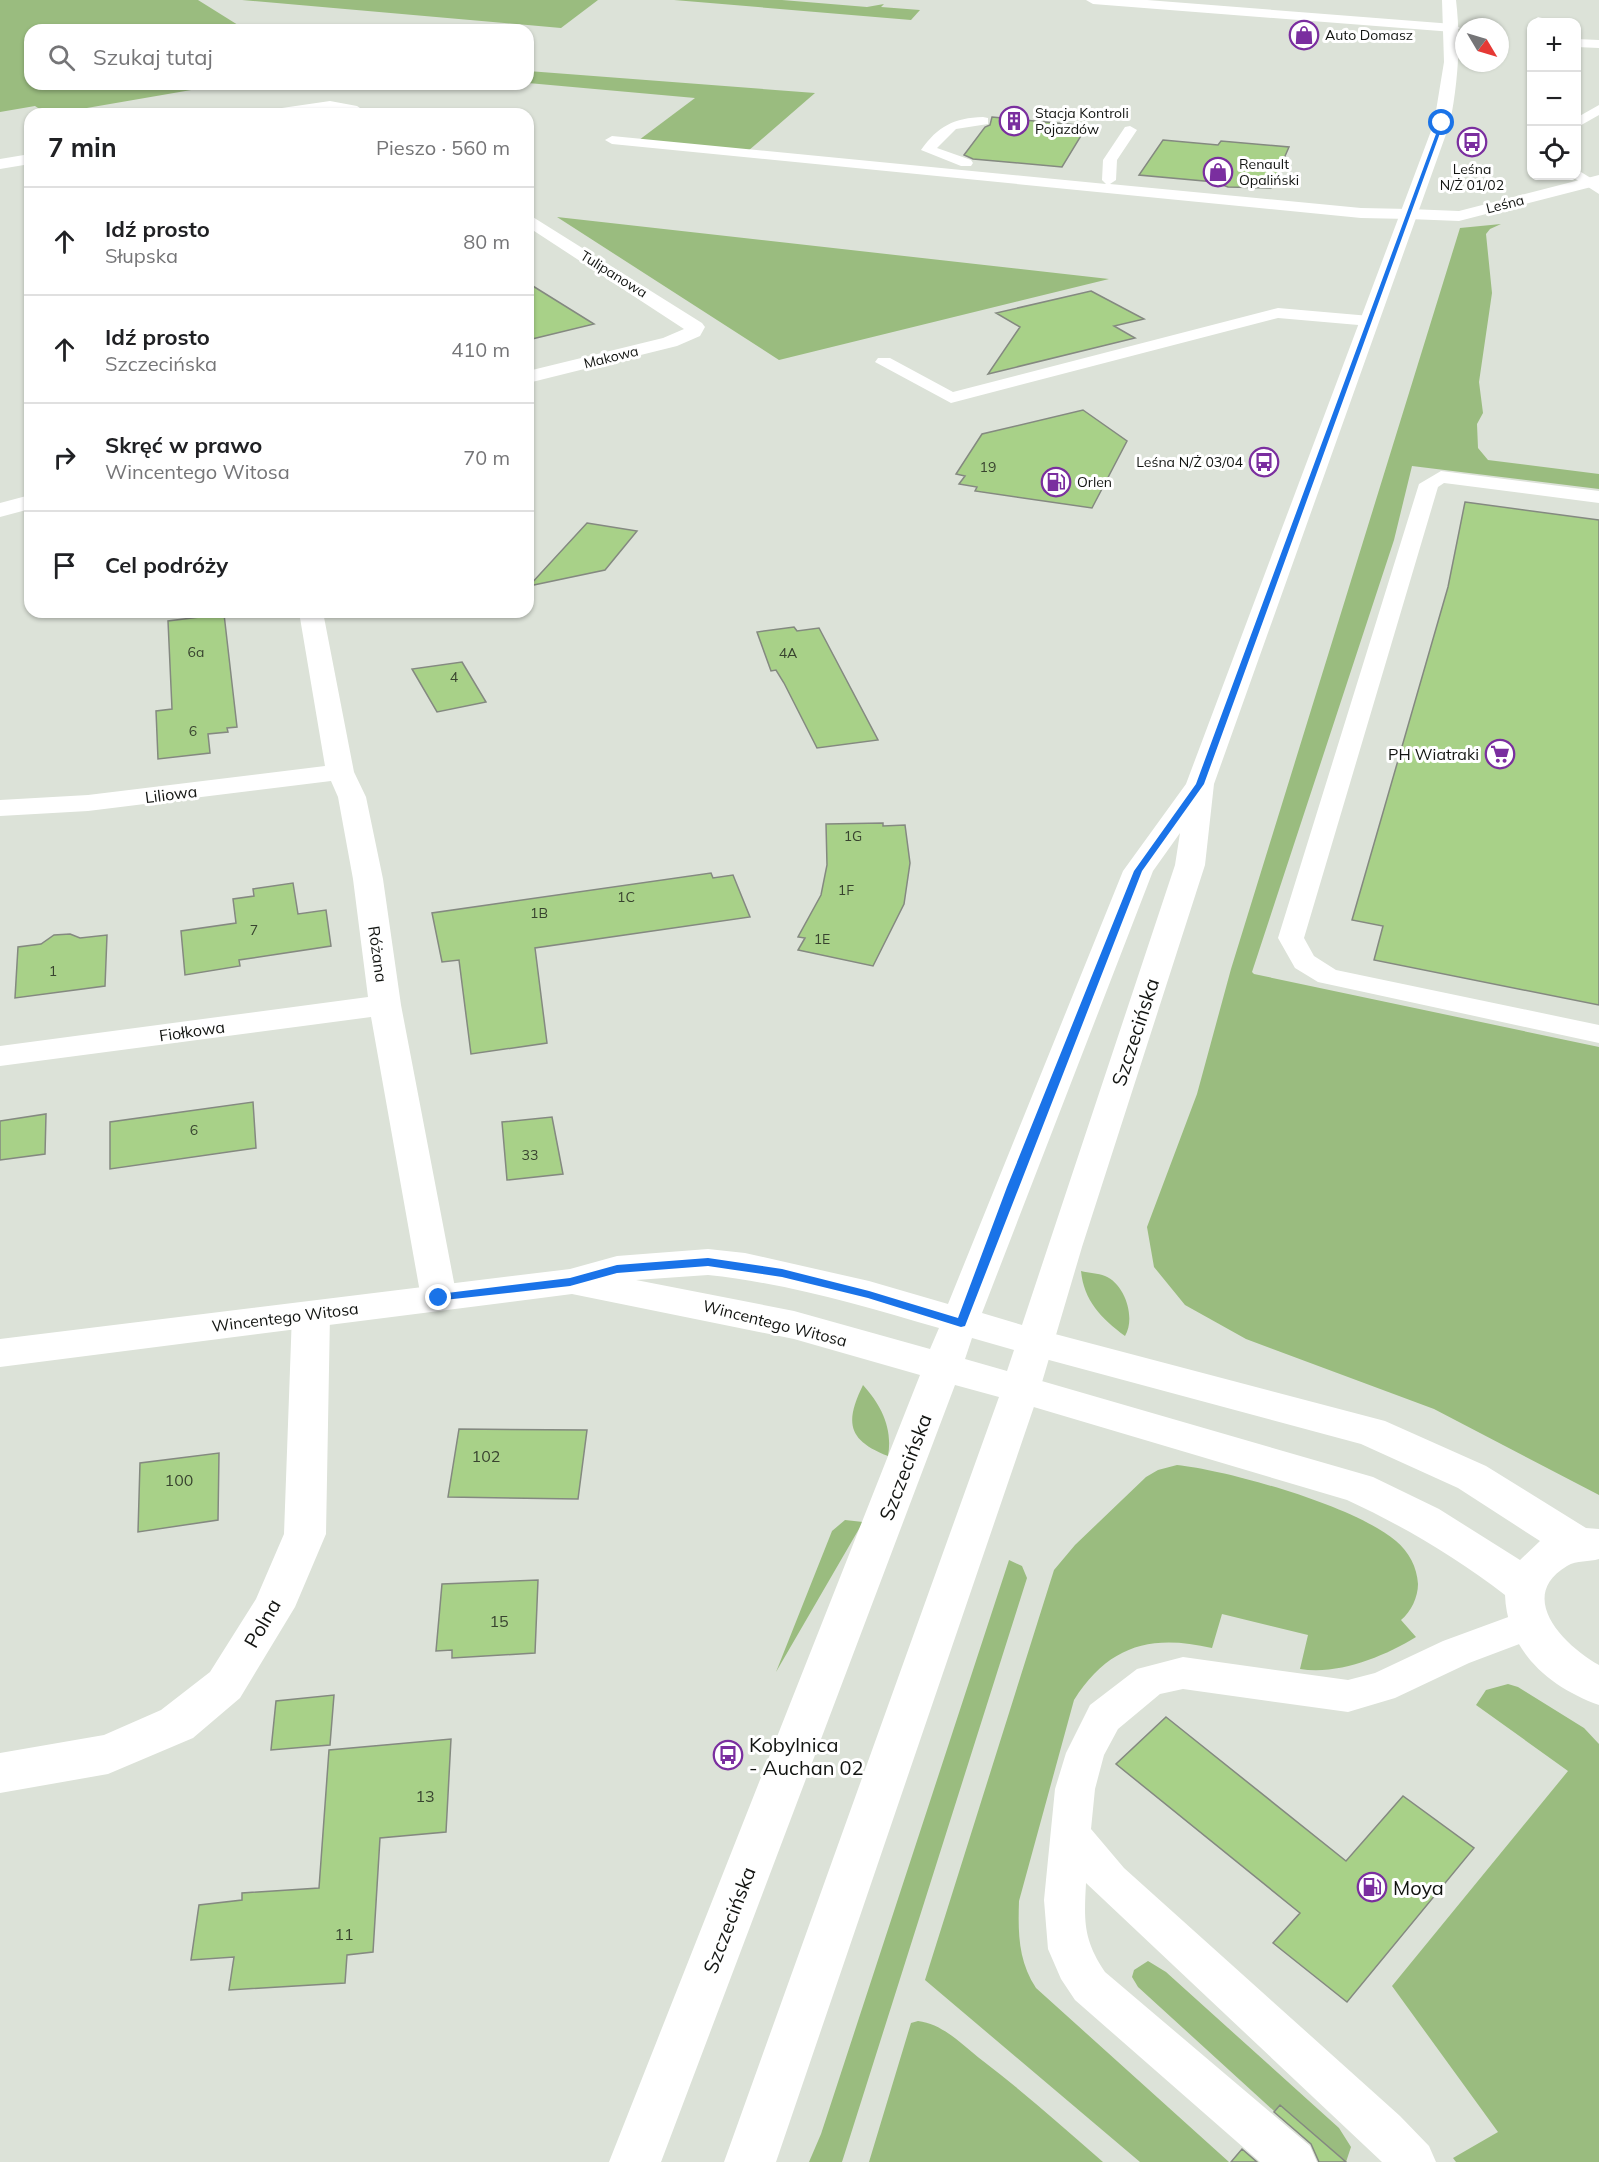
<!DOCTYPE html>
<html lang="pl">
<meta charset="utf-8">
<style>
:root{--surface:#fff;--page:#f2f2f2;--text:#202124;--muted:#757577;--line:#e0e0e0}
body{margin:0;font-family:Mulish,sans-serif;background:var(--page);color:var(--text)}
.controls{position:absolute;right:18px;top:18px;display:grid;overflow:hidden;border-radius:12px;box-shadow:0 2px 4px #0004}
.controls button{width:54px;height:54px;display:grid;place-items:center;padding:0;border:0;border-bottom:2px solid var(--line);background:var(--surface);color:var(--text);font:30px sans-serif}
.compass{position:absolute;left:1455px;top:18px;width:54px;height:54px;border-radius:50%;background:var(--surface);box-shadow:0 2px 4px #0004;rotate:128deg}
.stop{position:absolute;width:18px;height:18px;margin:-14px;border:4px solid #1a73e8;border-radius:50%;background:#fff}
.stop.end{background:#1a73e8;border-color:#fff;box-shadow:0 2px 6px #0008}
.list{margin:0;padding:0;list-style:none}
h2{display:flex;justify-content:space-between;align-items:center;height:78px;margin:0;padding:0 24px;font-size:26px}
h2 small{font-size:20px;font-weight:400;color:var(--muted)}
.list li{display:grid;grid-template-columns:39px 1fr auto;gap:18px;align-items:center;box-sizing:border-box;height:108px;padding:0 24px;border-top:2px solid var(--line)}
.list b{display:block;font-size:22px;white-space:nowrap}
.list p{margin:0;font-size:20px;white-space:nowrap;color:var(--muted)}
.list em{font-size:20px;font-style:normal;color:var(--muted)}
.icon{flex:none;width:33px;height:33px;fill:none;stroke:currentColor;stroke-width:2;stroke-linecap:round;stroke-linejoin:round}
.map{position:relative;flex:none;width:1599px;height:2162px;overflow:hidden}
.search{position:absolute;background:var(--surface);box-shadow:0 2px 4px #0004;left:24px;top:24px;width:510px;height:66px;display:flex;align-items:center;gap:15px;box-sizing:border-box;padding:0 21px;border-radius:18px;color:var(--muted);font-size:22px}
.panel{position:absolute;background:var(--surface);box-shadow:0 2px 4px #0004;left:24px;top:108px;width:510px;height:510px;border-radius:18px}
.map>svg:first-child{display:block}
.green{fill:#9abc7f}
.building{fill:#a8d188;stroke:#848980;stroke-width:1.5}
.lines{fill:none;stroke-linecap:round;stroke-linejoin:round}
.lane{fill:#fff;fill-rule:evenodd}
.street{fill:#fff;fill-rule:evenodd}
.secondary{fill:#fff;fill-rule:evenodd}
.route{fill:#1a73e8}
.labels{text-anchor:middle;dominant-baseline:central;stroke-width:6;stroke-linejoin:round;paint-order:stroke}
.far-poi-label{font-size:14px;fill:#121411;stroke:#fff;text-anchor:start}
.far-street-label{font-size:14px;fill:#121411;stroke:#fff}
.number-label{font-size:14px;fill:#38432f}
.poi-label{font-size:16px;fill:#121411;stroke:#fff;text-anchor:end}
.street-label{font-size:16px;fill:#121411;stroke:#fff}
.near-number-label{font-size:16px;fill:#38432f}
.near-street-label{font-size:20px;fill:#121411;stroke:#fff}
.near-poi-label{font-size:20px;fill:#121411;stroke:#fff;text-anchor:start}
</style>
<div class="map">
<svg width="1599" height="2162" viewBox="0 0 1599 2162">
<rect width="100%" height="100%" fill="#dce2d8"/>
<path class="green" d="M0,0h198l48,30h-216v54h196l-174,30h-5l-12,-8 -35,6z
M242,0h356l-37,28z
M674,0h108l85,7 17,-3 -3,3 39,3 -9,10z
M528,71l287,22 -67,58 -109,-11 56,-42 -167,-15z
M557,217l552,62 -330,81z
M1501,224l-11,5 -4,5 6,59 -13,89 4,31 -6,11 1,24 10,12 111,14v15l-187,-23 -18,74 -142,432 2,2 345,73v448l-165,-86 -188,-70 -61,-34 -31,-38 -7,-40 50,-133 34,-125 229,-741z
M1081,1271c8,2 17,2 24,5 20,8 31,42 20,60 -24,-18 -41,-35 -44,-65z
M863,1385c18,20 30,43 25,71 -41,-16 -43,-34 -25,-71z
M1177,1465c54,6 178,41 219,76 13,11 21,26 22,43 0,13 -7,28 -17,36l15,17c-33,20 -77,38 -116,32l8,-34 -86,-21 -10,34c-61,-14 -103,-3 -138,52l-55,201c-1,31 -1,60 17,87l193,174h-89l-215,-182 129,-410 21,-25 71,-68 12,-7z
M845,1520l18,2 -87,150 56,-141z
M1009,1560l13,6 5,12 -185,584h-33l12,-28z
M1508,1684l10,3 66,41 15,16v418h-143l-3,-4 45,-26 -106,-146 176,-215 -92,-66 10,-15z
M1148,1961l18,11 173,156 12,19 -5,15 -66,-56 -6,5 -136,-124 -6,-10 2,-7z
M918,2021c26,3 45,25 65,40 42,32 81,67 120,101h-234l42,-139z"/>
<path class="building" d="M992,117l95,9 -25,41 -89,-8 -9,-4 21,-28 5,-2z
M1163,140l55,5 3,-4 68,6 -18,41 -43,-1 -13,-5 -76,-7z
M528,283l66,41 -66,16z
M1091,291l53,28 -30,7 21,12 -147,36 32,-47 -24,-14z
M1083,410l44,31 -35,67 -117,-17 2,-4 -18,-3 6,-8 -9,-2 26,-40z
M1465,502l134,18v485l-225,-45 9,-34 -31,-6 96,-333z
M587,523l50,8 -32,39 -76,16z
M224,614l13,113 -10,1 1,4 -20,2 2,19 -52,6 -2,-48 16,-2 -4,-88z
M794,627l3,4 22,-3 59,112 -61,8 -33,-65 -8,-13 -5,1 -14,-39z
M462,662l24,40 -49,10 -25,-43z
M883,823v3l22,-1 5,38 -6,41 -31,62 -75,-16 7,-12 -7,-1 23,-42 6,-30 -1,-41z
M711,873l2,5 20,-3 17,42 -215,31 12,95 -76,11 -12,-94 -17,2 -10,-49z
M293,883l5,31 28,-4 5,36 -92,14 1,6 -55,9 -4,-44 55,-8 -3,-24 21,-3 -1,-7z
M70,934l10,4 27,-3 -2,51 -90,12 3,-51 23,-3 13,-9z
M253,1102l3,46 -146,21v-47z
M46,1114l-1,40 -45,6v-39z
M552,1117l11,57 -56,6 -5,-58z
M459,1429l128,1 -9,69 -130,-2z
M219,1453l-1,67 -80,12 2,-69z
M538,1580l-3,73 -83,5v-8l-16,1 6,-67z
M334,1695l-4,50 -59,5 5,-49z
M1166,1717l180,144 57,-65 71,52 -127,154 -74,-59 27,-30 -184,-149z
M451,1739l-5,93 -66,6 -7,114 -26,3 -2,28 -116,7 5,-33 -43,3 8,-55 43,-5v-7l77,-5 10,-138z
M1280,2105l66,57h-27l-8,-18 -37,-32z
M1242,2149l15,13h-26z"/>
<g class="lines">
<path class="lane" d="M1538,17l4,1 2,4h-12z
M1576,39l23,1v8l-23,-1z
M1599,105v10l-23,13v-10z
M983,117l5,1v6l-32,5 -19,19 34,12 2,3 -2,3h-10l-40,-16c17,-24 33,-32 62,-33z
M1130,126l7,4 -20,30 -1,20 -6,4 251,24 48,1 8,5 -8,5 -48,-1 -749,-74 -7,-4 7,-4 494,48 -4,-4 1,-20 22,-33z
M1576,169l23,14v11l-28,-18h5z
M1278,308l92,8 8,5 -8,5 -92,-8 -327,85 -76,-41 3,-4h12l63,34z
M1441,471l158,20v12l-147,-19 -8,-1 -6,4 -134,451 10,18 22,14 263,55v18l-281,-61 -23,-14 -17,-30 141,-454z
M1530,1609l13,4 5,11 -5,11 -74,28 -74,35 -47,14 -165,-23 -23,5 -42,35 -14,26 -9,34 -4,40 33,39 276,248 29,30 7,16h-54l-296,-279c-2,38 -3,56 19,89l205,174 7,16h-57l-185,-162 -14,-21 -13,-30 -4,-49 11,-111 11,-36 24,-48 47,-36 46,-12 165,23 27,-7 68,-32z"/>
<path class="street" d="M1086,0h61l306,24 7,4 -7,4 -360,-28z
M330,101l27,5 12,8 -39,-4 -63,4 8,-5z
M30,154v10l-30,5v-10z
M1599,175v10l-140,36 -50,-2 -9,-5 9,-5 50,2z
M528,214l174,109 3,4 -5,9 -23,10 -149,37v-12l135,-33 21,-9 -156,-102z
M30,495v14l-30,8v-14z
M299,612h24l31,160 12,25 17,82 18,126 56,293 -5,9 -13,4 -13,-4 -5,-9 -50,-281 -371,49v-20l368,-49 -15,-118 -15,-82 -7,-16 -243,30 -88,5v-16l88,-5 237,-29z
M311,1301l13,4 6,9 -4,220 -31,73 -55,91 -47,40 -85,36 -108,19v-40l104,-18 57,-25 49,-38 46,-73 28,-65 8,-220 6,-9z
M1036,1329l349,92 101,45 100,62 13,1v30c-10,3 -22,1 -32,7 -52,31 -2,80 32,99v40c-50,-18 -92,-54 -94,-110 -49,-38 -102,-69 -158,-95l-340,-101 -5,-10 5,-10 14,-4 352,102 66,32 81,51 20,-19 -82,-53 -97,-44 -338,-91 -6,-10 6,-10z"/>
<path class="secondary" d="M1442,0h14c5,42 2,82 -6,123l-236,661 -9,81 -123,382 -42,142 -264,773h-52l275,-765 -44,-12 -294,777h-52l311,-787 -126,-36 -222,-45 -572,73v-28l570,-70 47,-13 91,-7 37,4 124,28 79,23 175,-433 63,-87 248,-661 10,-61zM1180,833l-5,32 -153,460 -40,-12 171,-442zM708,1275c78,8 155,31 231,53l-9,21 -136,-38 -158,-31zM972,1338l42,12 -7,21 -42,-12z"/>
</g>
<path class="route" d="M1444,122l-240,662 -62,87 -177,455 -4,1 -93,-29 -86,-21 -74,-11 -91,7 -47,13 -135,15v-6l4,-1 131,-16 47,-13 91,-7 74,11 87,22 89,27 49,-131 127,-316 62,-87 244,-661z"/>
<defs>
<g id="shop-ring" transform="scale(1.5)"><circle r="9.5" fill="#fff" stroke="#7a2e9f" stroke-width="1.5"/><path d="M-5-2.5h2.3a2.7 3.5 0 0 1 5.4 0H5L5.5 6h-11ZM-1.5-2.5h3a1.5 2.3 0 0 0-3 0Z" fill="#7a2e9f"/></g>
<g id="building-ring" transform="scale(1.5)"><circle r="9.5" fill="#fff" stroke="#7a2e9f" stroke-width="1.5"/><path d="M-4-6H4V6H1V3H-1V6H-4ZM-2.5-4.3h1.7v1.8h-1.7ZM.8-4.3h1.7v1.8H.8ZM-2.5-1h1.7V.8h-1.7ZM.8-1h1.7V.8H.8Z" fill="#7a2e9f"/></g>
<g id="bus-ring" transform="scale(1.5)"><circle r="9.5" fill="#fff" stroke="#7a2e9f" stroke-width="1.5"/><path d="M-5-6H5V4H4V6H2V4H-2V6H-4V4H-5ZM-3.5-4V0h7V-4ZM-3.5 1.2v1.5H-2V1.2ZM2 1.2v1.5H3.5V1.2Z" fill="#7a2e9f"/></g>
<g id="fuel-ring" transform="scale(1.5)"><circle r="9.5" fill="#fff" stroke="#7a2e9f" stroke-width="1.5"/><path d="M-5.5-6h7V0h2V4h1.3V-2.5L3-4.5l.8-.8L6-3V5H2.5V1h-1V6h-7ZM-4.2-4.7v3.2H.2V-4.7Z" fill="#7a2e9f"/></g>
<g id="supermarket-ring" transform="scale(1.5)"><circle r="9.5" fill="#fff" stroke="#7a2e9f" stroke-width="1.5"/><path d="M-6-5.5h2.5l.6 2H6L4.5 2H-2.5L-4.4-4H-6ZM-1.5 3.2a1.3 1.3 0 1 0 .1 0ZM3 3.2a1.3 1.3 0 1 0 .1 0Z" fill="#7a2e9f"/></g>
</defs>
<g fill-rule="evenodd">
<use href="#shop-ring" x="1304" y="35"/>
<use href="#building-ring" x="1014" y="121"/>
<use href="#bus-ring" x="1472" y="142"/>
<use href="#shop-ring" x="1218" y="172"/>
<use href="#bus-ring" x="1264" y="462"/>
<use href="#fuel-ring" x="1056" y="482"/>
<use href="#supermarket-ring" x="1500" y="754"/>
<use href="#bus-ring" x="728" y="1755"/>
<use href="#fuel-ring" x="1372" y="1887"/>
</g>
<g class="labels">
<g class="far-poi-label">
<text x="1325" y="35">Auto Domasz</text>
<text x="1035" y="113">Stacja Kontroli<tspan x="1035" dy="16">Pojazdów</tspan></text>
<text x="1239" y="164">Renault<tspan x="1239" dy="16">Opaliński</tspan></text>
<text x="1472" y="169" text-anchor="middle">Leśna<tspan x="1472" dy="16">N/Ż 01/02</tspan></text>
<text x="1243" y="462" text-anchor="end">Leśna N/Ż 03/04</text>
<text x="1077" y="482">Orlen</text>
</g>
<g class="far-street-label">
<text transform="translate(1505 204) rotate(-14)">Leśna</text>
<text transform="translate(614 274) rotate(32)">Tulipanowa</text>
<text transform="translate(611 357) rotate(-14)">Makowa</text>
</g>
<g class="number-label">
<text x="988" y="467">19</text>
<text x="196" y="652">6a</text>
<text x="788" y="653">4A</text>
<text x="454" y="677">4</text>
<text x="193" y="731">6</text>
<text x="853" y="836">1G</text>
<text x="846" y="890">1F</text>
<text x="626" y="897">1C</text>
<text x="539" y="913">1B</text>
<text x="254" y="930">7</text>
<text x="822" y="939">1E</text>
<text x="53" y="971">1</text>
<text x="194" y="1130">6</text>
<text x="530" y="1155">33</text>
</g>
<g class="poi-label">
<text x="1479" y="754">PH Wiatraki</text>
</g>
<g class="street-label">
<text transform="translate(171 794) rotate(-7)">Liliowa</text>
<text transform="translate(378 954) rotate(82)">Różana</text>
<text transform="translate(192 1031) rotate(-8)">Fiołkowa</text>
<text transform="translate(285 1317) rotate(-7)">Wincentego Witosa</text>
<text transform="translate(775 1323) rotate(14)">Wincentego Witosa</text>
</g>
<g class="near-number-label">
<text x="486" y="1456">102</text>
<text x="179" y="1480">100</text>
<text x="499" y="1621">15</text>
<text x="425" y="1796">13</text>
<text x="344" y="1934">11</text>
</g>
<g class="near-street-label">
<text transform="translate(1135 1032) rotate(-72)">Szczecińska</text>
<text transform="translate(905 1467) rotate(-69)">Szczecińska</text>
<text transform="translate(262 1623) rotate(-60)">Polna</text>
<text transform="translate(729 1920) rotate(-69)">Szczecińska</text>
</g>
<g class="near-poi-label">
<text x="749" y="1744">Kobylnica<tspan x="749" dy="23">- Auchan 02</tspan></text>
<text x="1393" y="1887">Moya</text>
</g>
</g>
</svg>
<div class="controls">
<button>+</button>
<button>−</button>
<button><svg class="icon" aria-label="locate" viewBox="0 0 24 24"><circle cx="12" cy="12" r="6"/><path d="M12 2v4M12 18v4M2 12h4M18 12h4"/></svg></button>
</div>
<svg class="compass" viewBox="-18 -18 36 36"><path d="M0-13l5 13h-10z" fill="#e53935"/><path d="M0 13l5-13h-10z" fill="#757577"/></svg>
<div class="stop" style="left:1442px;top:123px"></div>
<div class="stop end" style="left:439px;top:1298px"></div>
<div class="search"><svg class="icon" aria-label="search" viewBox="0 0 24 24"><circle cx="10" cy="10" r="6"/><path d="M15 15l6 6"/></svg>Szukaj tutaj</div>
<section class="panel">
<h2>7 min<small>Pieszo · 560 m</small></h2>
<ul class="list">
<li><svg class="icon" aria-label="ahead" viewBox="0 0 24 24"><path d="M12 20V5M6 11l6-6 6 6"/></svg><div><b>Idź prosto</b><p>Słupska</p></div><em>80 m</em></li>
<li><svg class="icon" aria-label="ahead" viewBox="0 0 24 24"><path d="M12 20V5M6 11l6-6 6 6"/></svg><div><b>Idź prosto</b><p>Szczecińska</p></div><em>410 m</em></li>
<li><svg class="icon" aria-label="right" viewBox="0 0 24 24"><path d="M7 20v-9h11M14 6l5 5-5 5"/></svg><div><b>Skręć w prawo</b><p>Wincentego Witosa</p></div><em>70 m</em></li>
<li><svg class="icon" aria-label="arrive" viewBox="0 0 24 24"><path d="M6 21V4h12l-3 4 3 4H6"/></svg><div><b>Cel podróży</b></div></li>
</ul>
</section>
</div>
